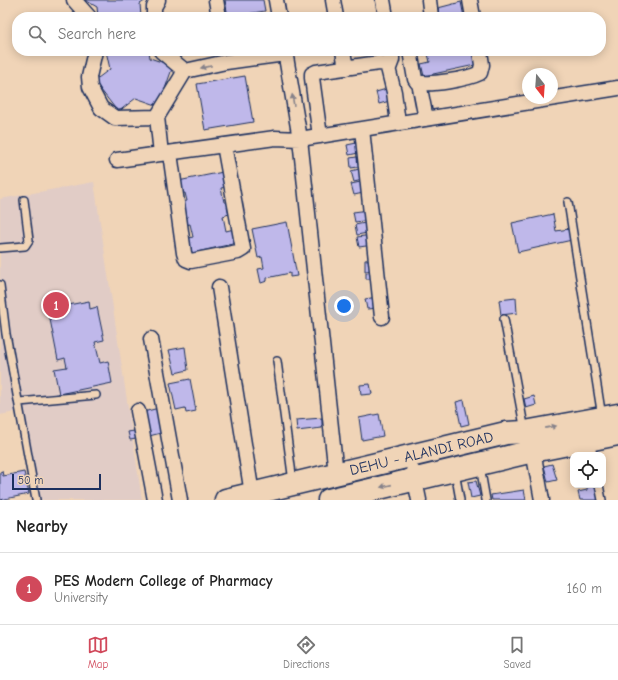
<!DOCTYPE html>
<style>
:root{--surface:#fff;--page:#f2f2f2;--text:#222;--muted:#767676;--line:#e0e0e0;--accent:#d1495b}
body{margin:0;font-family:"Comic Neue",sans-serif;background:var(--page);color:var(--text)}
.controls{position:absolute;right:12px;bottom:12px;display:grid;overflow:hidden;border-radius:8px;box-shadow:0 2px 10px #0003}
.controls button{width:36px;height:36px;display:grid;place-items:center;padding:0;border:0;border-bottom:1px solid var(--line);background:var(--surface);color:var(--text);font:20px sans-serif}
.compass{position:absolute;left:522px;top:68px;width:36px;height:36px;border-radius:50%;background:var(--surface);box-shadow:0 2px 10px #0003;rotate:163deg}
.scale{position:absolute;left:12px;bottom:10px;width:89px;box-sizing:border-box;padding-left:4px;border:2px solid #1b2f5e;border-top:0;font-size:11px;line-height:14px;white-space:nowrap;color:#1b2f5e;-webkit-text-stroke:3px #f0d4b7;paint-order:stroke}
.you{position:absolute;left:344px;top:306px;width:14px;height:14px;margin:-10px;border:3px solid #fff;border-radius:50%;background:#1a73e8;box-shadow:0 0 0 6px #1a73e833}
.badge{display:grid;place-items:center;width:26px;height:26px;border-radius:50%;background:var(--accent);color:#fff;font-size:13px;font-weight:700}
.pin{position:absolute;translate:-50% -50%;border:2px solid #fff;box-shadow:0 1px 4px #0006}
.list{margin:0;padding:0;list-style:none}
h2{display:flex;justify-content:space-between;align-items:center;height:52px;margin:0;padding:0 16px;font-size:17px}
h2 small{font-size:13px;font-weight:400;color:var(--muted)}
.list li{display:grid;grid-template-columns:26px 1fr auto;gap:12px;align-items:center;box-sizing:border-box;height:72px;padding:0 16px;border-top:1px solid var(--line)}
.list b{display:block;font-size:15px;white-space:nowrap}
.list p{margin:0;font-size:13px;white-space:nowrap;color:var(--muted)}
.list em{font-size:13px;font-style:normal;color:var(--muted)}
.icon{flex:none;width:22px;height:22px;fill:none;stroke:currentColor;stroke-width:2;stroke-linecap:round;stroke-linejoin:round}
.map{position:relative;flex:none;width:618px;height:500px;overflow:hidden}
.search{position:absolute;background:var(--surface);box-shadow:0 2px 10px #0003;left:12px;right:12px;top:12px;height:44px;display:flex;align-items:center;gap:10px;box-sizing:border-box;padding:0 14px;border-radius:16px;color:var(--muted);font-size:15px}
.sheet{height:124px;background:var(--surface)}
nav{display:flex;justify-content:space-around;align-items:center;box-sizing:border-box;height:56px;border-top:1px solid var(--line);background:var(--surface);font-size:11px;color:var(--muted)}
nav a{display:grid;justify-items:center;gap:2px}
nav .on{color:var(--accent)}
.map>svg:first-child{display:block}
.built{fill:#e1ccc6}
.building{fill:#bfb8ea;stroke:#1b2f5e}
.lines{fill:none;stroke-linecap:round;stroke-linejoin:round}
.service-casing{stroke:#1b2f5e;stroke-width:10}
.minor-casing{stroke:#1b2f5e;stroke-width:17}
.primary-casing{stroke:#1b2f5e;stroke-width:25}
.service{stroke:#f0d4b7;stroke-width:7}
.minor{stroke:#f0d4b7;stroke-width:14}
.primary{stroke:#f0d4b7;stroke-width:22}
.oneway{fill:#86828a}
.labels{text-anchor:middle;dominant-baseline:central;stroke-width:3.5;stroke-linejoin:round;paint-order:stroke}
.street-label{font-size:15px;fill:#1b2f5e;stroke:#f0d4b7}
</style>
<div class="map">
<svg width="618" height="500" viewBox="0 0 618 500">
<rect width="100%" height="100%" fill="#f0d4b7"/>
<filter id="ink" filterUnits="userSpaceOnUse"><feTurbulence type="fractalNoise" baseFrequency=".025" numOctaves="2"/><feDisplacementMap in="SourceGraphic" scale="8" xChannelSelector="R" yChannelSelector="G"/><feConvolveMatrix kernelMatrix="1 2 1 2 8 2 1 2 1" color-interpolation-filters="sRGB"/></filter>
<g filter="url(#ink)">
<path class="built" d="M94,182l48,318h-109l-18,-88 -15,3v-216z"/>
<path class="building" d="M85,0h61l-6,4 1,13h-43l-1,-10z
M225,0h38l2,11 -37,6z
M461,2l3,15h-24l-2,-9z
M106,51h43l1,7 23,8 -14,40 -23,-8 -18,14 -24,-31 16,-12z
M387,51h2l-6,9 -3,-7z
M421,51h51l3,14 -51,11 -3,-12 9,-2 -2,-8 -6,1z
M245,76l8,46 -48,8 -8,-46z
M390,88l3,12 -14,4 -3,-12z
M361,142l2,10 -14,3 -2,-10z
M363,156l2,10 -14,2 -1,-10z
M363,168l3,11 -12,3 -3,-11z
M223,172l3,15 -5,1 3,14h3l2,12 -6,2 3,15 8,-2 3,14 -45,10 -3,-15 4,-1 -3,-13 -4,1 -5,-23 6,-1 -2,-8 -5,1 -2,-13z
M365,181l3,11 -14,3 -3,-11z
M369,210l1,10 -15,2 -2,-10z
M553,214l3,17 13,-2 3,11 -54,12 -6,-29z
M287,222l10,54 -7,1v-4l-23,5v3l-6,2 -3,-14 6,-1 -2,-11 -4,1 -6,-29z
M370,222l2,10 -15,3 -2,-10z
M372,235l1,10 -14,2 -2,-10z
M376,259l1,11 -12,1v-11z
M375,272l1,7h-10v-6z
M377,297l2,11 -12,1 -2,-10z
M516,298l1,15 -16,2 -2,-15z
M89,301l1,8 7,-2 7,33 -9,2 5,21 8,-2 4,22 -53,11 -5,-25 13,-2 -2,-9 -7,2 -10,-51z
M185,347l3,23 -13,3 -6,-23z
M190,379l6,32 -10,2 -1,-5 -9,2 -6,-27z
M370,384l2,10 -11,1 -1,-10z
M534,396l2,9 -10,3 -2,-9z
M464,400l5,24 -8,2 -5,-24z
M159,408l6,24 -16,4 -6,-24z
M379,414l4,22 -21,4 -3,-22z
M322,418v10l-25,3 -1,-11z
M140,430l2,8 -12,2 -2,-8z
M552,464l5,16 -9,2 -4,-16z
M2,471l1,5 21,-4 5,22 -29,6v-28z
M476,481l4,15 -9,2 -3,-16z
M597,486l2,14h-19l-2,-8 9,-2v-3z
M524,490l2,10h-34l-1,-5z"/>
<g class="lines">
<g class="service-casing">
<path id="service" d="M568,202l34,215
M0,248l25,-2 4,-6 -5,-40
M0,285l6,49 30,166
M504,319l21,112
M277,361l16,121
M19,402l77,-7
M590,441l3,14
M480,466l6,34
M455,472l5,28
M599,485l3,15"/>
</g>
<g class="minor-casing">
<path id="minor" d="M74,0l15,17
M216,0l3,17
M276,0l3,17
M333,0l3,17
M383,0l3,17
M429,0l2,17
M470,0l3,17
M154,17v-10l4,-7
M95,51l-6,26 1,10 11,21 14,10 42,-1
M161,51l24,20
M285,51l15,88 36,335
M343,51l3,17
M410,51l5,28 2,3c12,4 51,-3 63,-9l2,-8 -2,-14
M389,68l3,-8v-9
M419,83l7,36
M362,129l20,188
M320,136l-8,-58v-4l4,-2 63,-9 8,1 7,28 4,31
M170,153l14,100 2,6 5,2 47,-9 5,-3 -19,-104
M161,154l-4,-37 28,-46 41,-9 59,-8
M117,160l158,-22 25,1 318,-51
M219,287l33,207
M151,339l29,161
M138,411l17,89
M530,444l3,7 9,49
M413,471l6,29"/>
</g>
<g class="primary-casing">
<g id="primary">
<path id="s1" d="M226,500l280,-67 19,-1 93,-17"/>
<path d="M329,500l204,-49 85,-17"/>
</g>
</g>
<use href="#service" class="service"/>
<use href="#minor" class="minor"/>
<use href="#primary" class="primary"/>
</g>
<defs><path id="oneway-solid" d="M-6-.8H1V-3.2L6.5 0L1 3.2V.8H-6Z"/></defs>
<g class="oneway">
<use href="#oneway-solid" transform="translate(206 67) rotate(168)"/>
<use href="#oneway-solid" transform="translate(293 100) rotate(-99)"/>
<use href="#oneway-solid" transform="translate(551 427) rotate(-11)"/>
<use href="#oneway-solid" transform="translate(386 486) rotate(167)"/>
</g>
</g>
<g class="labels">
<g class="street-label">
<text stroke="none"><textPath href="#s1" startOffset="201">DEHU - ALANDI ROAD</textPath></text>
</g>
</g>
</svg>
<div class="controls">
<button><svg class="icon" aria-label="locate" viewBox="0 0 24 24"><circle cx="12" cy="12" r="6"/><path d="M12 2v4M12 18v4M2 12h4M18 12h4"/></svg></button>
</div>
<svg class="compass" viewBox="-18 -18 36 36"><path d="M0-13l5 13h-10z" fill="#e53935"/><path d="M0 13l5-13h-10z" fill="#767676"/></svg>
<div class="scale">50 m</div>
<div class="you"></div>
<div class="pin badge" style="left:56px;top:305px">1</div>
<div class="search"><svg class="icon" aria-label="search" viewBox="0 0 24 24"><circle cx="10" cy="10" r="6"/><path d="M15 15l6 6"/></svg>Search here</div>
</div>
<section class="sheet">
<h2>Nearby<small></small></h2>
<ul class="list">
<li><span class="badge">1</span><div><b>PES Modern College of Pharmacy</b><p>University</p></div><em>160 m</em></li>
</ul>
</section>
<nav>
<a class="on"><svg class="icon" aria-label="map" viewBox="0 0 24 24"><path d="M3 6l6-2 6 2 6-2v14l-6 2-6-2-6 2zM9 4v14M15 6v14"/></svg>Map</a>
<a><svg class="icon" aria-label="directions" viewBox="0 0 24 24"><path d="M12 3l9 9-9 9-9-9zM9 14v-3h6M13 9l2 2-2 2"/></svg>Directions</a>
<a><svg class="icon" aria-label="saved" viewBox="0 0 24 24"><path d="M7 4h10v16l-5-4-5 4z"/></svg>Saved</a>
</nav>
